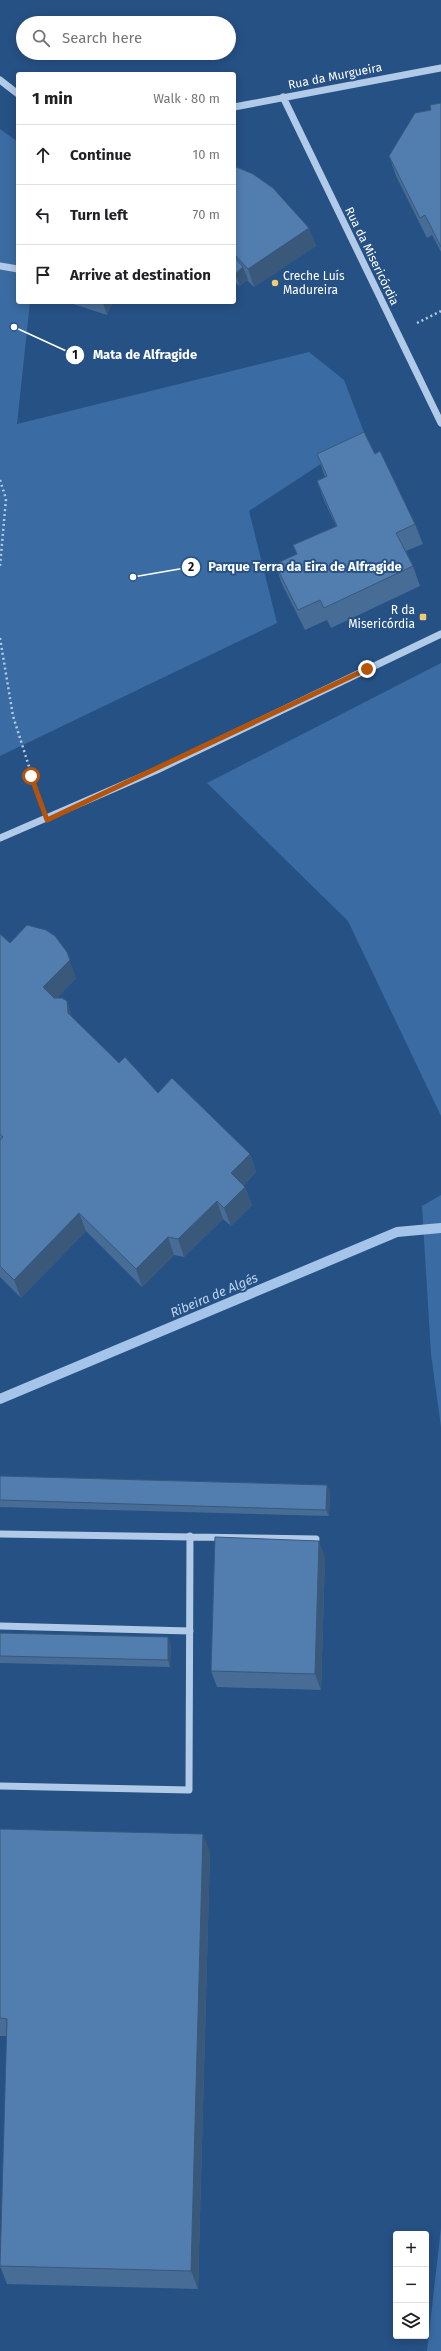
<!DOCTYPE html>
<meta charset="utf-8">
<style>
:root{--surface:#fff;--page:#f2f2f2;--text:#202124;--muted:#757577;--line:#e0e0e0}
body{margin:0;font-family:"Fira Sans",sans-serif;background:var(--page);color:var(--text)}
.controls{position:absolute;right:12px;bottom:12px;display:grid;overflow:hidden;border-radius:4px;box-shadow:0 2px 10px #0003}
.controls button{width:36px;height:36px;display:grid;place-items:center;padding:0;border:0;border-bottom:1px solid var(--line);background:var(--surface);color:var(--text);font:20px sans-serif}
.stop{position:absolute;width:12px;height:12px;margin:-9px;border:3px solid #b45309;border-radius:50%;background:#fff}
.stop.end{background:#b45309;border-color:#fff;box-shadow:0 1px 4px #0008}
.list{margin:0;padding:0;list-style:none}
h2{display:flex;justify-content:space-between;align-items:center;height:52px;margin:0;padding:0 16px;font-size:17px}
h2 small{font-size:13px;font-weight:400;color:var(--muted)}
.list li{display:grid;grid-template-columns:26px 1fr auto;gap:12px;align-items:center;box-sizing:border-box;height:60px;padding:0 16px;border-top:1px solid var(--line)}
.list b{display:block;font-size:15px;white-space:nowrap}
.list em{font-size:13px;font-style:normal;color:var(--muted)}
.icon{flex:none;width:22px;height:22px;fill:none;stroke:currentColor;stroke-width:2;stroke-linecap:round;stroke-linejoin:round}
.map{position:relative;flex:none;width:441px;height:2351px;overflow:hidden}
.search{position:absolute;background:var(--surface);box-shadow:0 2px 10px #0003;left:16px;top:16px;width:220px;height:44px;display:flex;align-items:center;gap:10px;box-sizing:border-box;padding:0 14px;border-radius:22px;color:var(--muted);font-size:15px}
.panel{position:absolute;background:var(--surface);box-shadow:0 2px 10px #0003;left:16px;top:72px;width:220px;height:232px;border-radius:4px}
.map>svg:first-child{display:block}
.green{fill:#3a6ba2}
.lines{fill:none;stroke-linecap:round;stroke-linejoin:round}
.stream{stroke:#a4c5e9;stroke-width:10}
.path{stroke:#b0cae8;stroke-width:2.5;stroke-dasharray:2 3;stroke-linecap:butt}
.minor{stroke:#b0cae8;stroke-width:7}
.wall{fill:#476c96}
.shaded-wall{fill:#39587a}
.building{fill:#527daf;stroke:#39587a}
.route{stroke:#b45309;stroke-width:5}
.poi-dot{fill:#f1cb74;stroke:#265185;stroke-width:1.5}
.labels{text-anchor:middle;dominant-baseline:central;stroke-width:4;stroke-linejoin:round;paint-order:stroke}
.street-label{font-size:12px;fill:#fff;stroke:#265185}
.poi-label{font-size:12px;fill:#fff;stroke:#265185;text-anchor:start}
.water-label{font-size:13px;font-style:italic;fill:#bbd4ef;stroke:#265185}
.leader{fill:none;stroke:#fff;stroke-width:1.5}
.callout-dot{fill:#fff;stroke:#265185;stroke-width:1.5}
.mark-label{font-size:12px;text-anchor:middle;font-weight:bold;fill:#111}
.callout-label{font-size:13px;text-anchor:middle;font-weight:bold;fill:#fff;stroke:#265185;stroke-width:4;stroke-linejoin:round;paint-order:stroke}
</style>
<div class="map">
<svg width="441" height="2351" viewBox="0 0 441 2351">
<rect width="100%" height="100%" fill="#265185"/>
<path class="green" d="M0,129l18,13v160h12l-13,122 292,-72 35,28 21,55 -116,76 28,112 -277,133z
M441,663v453l-93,-195 -141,-138z
M441,1195v232l-10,-73 -9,-148z
M441,2228v123h-14z"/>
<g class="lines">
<path class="stream" d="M0,1399l397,-167 44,-4"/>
<path class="path" d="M417,323l24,-12
M0,480l6,19 -6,67
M0,638l13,78 26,82"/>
<path class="minor" d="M0,80l18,14
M283,97l158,326
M234,107l207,-39
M0,266l18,3
M0,838l157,-68 284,-136
M0,1534l316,5
M0,1626l190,5
M0,1786l189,4 1,-254"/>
</g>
<path class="wall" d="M441,103v149l-9,-17 -5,3 -31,-62 -7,-20 42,-46z
M234,166l75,62 7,18 -62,41 -7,-7 -7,6 -6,-4z
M67,302h46l-6,13z
M317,454h58l40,70 8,20 -17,7 7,15 7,20 -89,42 -4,-8 -22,10 -23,-46 -7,-20 22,-9 -4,-10 43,-19 -12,-26 -7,-19 8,-4z
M0,934l10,9 66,35 -19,20 10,3 5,16 47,46 39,30 92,61 6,18 -13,14 2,1 7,18 -21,21 -8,-7 -39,38 -10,-2 -32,32 -56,-56 -65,67 -21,-21z
M0,1476l327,9 3,6 -1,25 -329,-9z
M325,1557l-4,133 -104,-3 -6,-16z
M0,1633l171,11 -1,23 -170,-4z
M0,1829l210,23 -12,437 -191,-5 -7,-18 7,-230h-7z"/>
<path class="shaded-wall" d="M309,228l7,18 -62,41 -6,-18z
M243,267l5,12 -8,7 -5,-12z
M103,302h10l-6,13 -4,-12z
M67,952l9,26 -26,27 -7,-18z
M67,1001l6,18 -5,-6z
M250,1154l6,18 -18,19 -7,-18z
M245,1187l7,18 -21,21 -7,-18z
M217,1201l6,18 -39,38 -6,-18z
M79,1213l7,18 -65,67 -7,-18z
M168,1237l6,18 -32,32 -6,-18z
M327,1485l3,6 -1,25 -3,-6z
M319,1541l6,16 -4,133 -6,-16z
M168,1637l3,7 -1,23 -2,-7z
M203,1834l7,18 -12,437 -7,-18z"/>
<path class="building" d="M441,103v144l-16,-32 -5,3 -31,-62 26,-43 16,-3 -1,-5z
M234,166l19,8 20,14 36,40 -61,41 -14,-15z
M234,257l9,10 -8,7 -1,-1z
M364,432l11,22 5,-3 35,73 -19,9 17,33 -89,42 -4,-8 -22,10 -23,-46 22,-10 -4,-9 44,-19 -20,-45 10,-5 -10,-22z
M27,925l19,5 9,6 12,16 3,8 -27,27 11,11h8l5,3 1,12 51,50 6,-6 33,36 14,-15 78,76 -19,19 14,14 -21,21 -7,-7 -39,38 -10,-2 -32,32 -57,-56 -65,67 -14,-14v-126l3,-3 -3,-3v-200l10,9z
M0,1476l327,9 -1,25 -326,-10z
M215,1537l104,4 -4,133 -104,-3z
M0,1633l168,4v23l-168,-4z
M0,1829l203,5 -12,437 -191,-5 7,-247 -7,-1z"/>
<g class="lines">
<path class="route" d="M31,776l16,44 320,-151"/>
</g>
<g class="poi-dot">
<circle cx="275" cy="283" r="4"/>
<rect x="419" y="613" width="8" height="8" rx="2"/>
</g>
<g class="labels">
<g class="street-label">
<text transform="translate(335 76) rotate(-11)">Rua da Murgueira</text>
<text transform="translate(372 256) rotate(64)">Rua da Misericórdia</text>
</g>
<g class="poi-label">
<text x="283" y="276">Creche Luís<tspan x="283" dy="14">Madureira</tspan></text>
<text x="415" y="610" text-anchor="end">R da<tspan x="415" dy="14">Misericórdia</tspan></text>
</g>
<g class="water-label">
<text transform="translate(214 1295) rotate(-23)">Ribeira de Algés</text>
</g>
</g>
<path class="leader" d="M14 327L75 355M133 577L191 567"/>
<g class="callout-dot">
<circle cx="14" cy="327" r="4"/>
<circle cx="133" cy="577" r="4"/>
<circle cx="75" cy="355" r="10"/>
<circle cx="191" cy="567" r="10"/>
</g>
<g class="mark-label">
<text x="75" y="359">1</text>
<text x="191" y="571">2</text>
</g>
<g class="callout-label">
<text x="145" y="359">Mata de Alfragide</text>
<text x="305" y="571">Parque Terra da Eira de Alfragide</text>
</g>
</svg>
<div class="controls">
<button>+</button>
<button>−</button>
<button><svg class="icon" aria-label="layers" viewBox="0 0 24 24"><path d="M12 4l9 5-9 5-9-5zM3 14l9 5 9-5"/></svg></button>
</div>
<div class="stop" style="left:31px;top:776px"></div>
<div class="stop end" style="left:367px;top:669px"></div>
<div class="search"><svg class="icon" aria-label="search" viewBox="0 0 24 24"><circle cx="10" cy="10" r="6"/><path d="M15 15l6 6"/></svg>Search here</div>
<section class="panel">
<h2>1 min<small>Walk · 80 m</small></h2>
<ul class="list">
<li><svg class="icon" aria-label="ahead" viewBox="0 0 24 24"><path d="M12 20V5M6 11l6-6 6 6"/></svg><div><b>Continue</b></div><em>10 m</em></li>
<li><svg class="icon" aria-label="left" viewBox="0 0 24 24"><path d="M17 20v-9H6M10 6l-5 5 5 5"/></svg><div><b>Turn left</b></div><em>70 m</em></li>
<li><svg class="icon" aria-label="arrive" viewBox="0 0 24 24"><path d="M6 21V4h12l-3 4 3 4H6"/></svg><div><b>Arrive at destination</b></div></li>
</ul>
</section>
</div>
